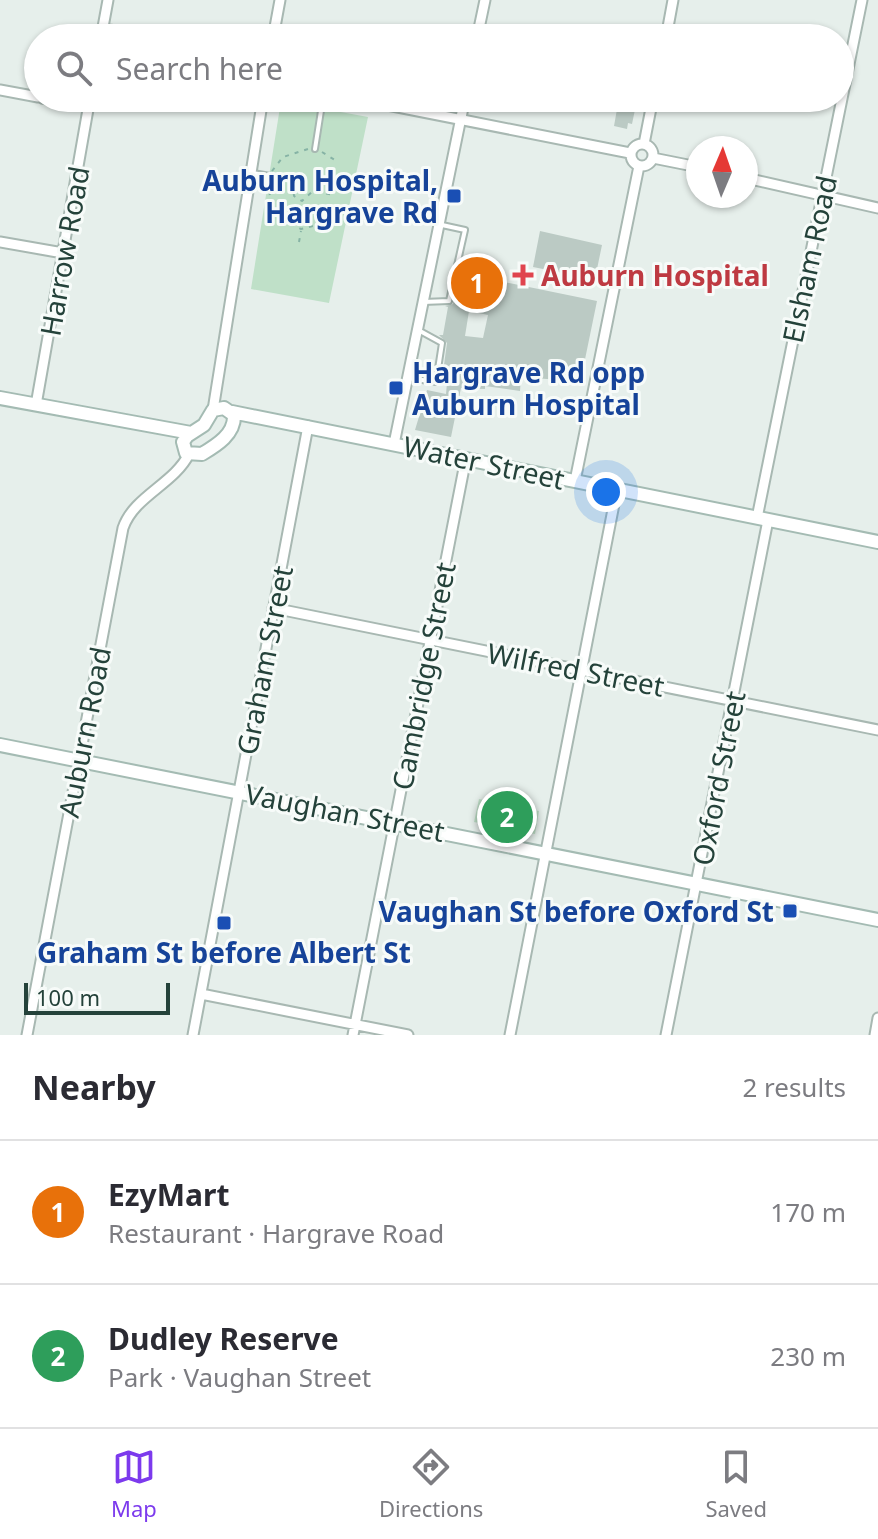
<!DOCTYPE html>
<meta charset="utf-8">
<style>
:root{--surface:#fff;--page:#f7f7f7;--text:#2b2b33;--muted:#7c7c81;--line:#e1e1e2;--accent:#7c3aed}
body{margin:0;font-family:"Noto Sans",sans-serif;background:var(--page);color:var(--text)}
.compass{position:absolute;left:686px;top:136px;width:72px;height:72px;border-radius:50%;background:var(--surface);box-shadow:0 2px 6px #0004;rotate:2deg}
.scale{position:absolute;left:24px;bottom:20px;width:146px;box-sizing:border-box;padding-left:8px;border:4px solid #24423a;border-top:0;font-size:22px;line-height:28px;white-space:nowrap;color:#24423a;-webkit-text-stroke:6px #f7fbf9;paint-order:stroke}
.you{position:absolute;left:606px;top:492px;width:28px;height:28px;margin:-20px;border:6px solid #fff;border-radius:50%;background:#1a73e8;box-shadow:0 0 0 12px #1a73e833}
.badge{display:grid;place-items:center;width:52px;height:52px;border-radius:50%;background:var(--accent);color:#fff;font-size:26px;font-weight:700}
.pin{position:absolute;translate:-50% -50%;border:4px solid #fff;box-shadow:0 2px 8px #0006}
.list{margin:0;padding:0;list-style:none}
h2{display:flex;justify-content:space-between;align-items:center;height:104px;margin:0;padding:0 32px;font-size:34px}
h2 small{font-size:26px;font-weight:400;color:var(--muted)}
.list li{display:grid;grid-template-columns:52px 1fr auto;gap:24px;align-items:center;box-sizing:border-box;height:144px;padding:0 32px;border-top:2px solid var(--line)}
.list b{display:block;font-size:30px;white-space:nowrap}
.list p{margin:0;font-size:26px;white-space:nowrap;color:var(--muted)}
.list em{font-size:26px;font-style:normal;color:var(--muted)}
.icon{flex:none;width:44px;height:44px;fill:none;stroke:currentColor;stroke-width:2;stroke-linecap:round;stroke-linejoin:round}
.map{position:relative;flex:none;width:878px;height:1035px;overflow:hidden}
.search{position:absolute;background:var(--surface);box-shadow:0 2px 6px #0004;left:24px;right:24px;top:24px;height:88px;display:flex;align-items:center;gap:20px;box-sizing:border-box;padding:0 28px;border-radius:44px;color:var(--muted);font-size:30px}
.sheet{height:392px;background:var(--surface)}
nav{display:flex;justify-content:space-around;align-items:center;box-sizing:border-box;height:112px;border-top:2px solid var(--line);background:var(--surface);font-size:22px;color:var(--muted)}
nav a{display:grid;justify-items:center;gap:4px}
nav .on{color:var(--accent)}
.map>svg:first-child{display:block}
.green{fill:#bfe0c8}
.building{fill:#bbcac4;fill-rule:evenodd}
.lines{fill:none;stroke-linecap:round;stroke-linejoin:round}
.lane-casing{stroke:#a8b8b2;stroke-width:8}
.street-casing{stroke:#a8b8b2;stroke-width:13}
.secondary-casing{stroke:#a4bbb3;stroke-width:16}
.path{stroke:#86b3a5;stroke-width:2;stroke-dasharray:4 6;stroke-linecap:butt}
.lane{stroke:#fff;stroke-width:4}
.street{stroke:#fff;stroke-width:9}
.secondary{stroke:#fff;stroke-width:12}
.transit-dot{fill:#1a4fb4;stroke:#f7fbf9;stroke-width:3}
.health-dot{fill:#e0444e;stroke:#f7fbf9;stroke-width:3}
.labels{text-anchor:middle;dominant-baseline:central;stroke-width:6;stroke-linejoin:round;paint-order:stroke}
.transit-label{font-size:28px;font-weight:bold;fill:#164399;stroke:#f7fbf9;text-anchor:end}
.street-label{font-size:28px;fill:#24423a;stroke:#f7fbf9}
.health-label{font-size:28px;font-weight:bold;fill:#be3a42;stroke:#f7fbf9;text-anchor:start}
</style>
<div class="map">
<svg width="878" height="1035" viewBox="0 0 878 1035">
<rect width="100%" height="100%" fill="#e6efeb"/>
<path class="green" d="M281,101l87,16 -39,186 -78,-14z
M479,799l60,12 -4,23 -61,-12z"/>
<path class="building" d="M619,98l18,2 -5,24 -4,-1 -1,6 -13,-3z
M540,231l62,14 -5,24 -12,-2 -2,10 -50,-10z
M460,273l137,28 -14,68 -9,-1 -1,13 -52,-4 -1,14 -35,-5v3l-24,-1 -10,49 -36,-7 12,-40 19,4 2,-22h-5l4,-29 -8,-8h4l5,-28 -3,-1 8,-2zM469,311l19,4 -5,23 -18,-2z"/>
<g class="lines">
<g class="lane-casing">
<path id="lane" d="M315,149l8,-51
M253,173l17,3
M423,302l26,-1 16,-71 -23,-5
M408,378l28,4 6,-39 -22,-12"/>
</g>
<g class="street-casing">
<path id="street" d="M103,29l56,9
M101,38l7,-38
M273,38l7,-38
M477,38l8,-38
M666,38l7,-38
M0,90l38,7
M42,98l47,8
M352,98l278,55
M631 155a11 11 0 1 1 22 0a11 11 0 1 1-22 0Z
M644,144l9,-46
M653,158l45,9
M746,178l132,30
M0,242l63,11
M36,405l54,-307
M213,410l50,-312
M394,444l71,-346
M575,481l64,-315
M757,518l105,-518
M273,608l605,122
M201,994l207,41
M27,1035l96,-507c11,-32 51,-44 66,-74
M193,1035l115,-609
M353,1035l113,-577
M510,1035l107,-546
M666,1035l102,-515
M875,1035l3,-17"/>
</g>
<g class="secondary-casing">
<path id="secondary" d="M0,398l191,35
M224,408l10,7c1,19 -17,30 -32,39l-16,-1 -3,-11 4,-6 17,-11 9,-15z
M232,412l646,130
M0,745l878,175"/>
</g>
<path class="path" d="M322,152l16,10
M272,171l11,-14 25,-8
M269,181c-2,24 13,39 32,48l27,-7
M270,183l23,4 1,9 8,5 11,-10 20,4
M299,242l2,-11"/>
<use href="#lane" class="lane"/>
<use href="#street" class="street"/>
<use href="#secondary" class="secondary"/>
</g>
<g class="transit-dot">
<rect x="446" y="188" width="16" height="16" rx="4"/>
<rect x="388" y="380" width="16" height="16" rx="4"/>
<rect x="782" y="903" width="16" height="16" rx="4"/>
<rect x="216" y="915" width="16" height="16" rx="4"/>
</g>
<path class="health-dot" d="M519 263h8v8h8v8h-8v8h-8v-8h-8v-8h8z"/>
<g class="labels">
<g class="transit-label">
<text x="438" y="180">Auburn Hospital,<tspan x="438" dy="32">Hargrave Rd</tspan></text>
<text x="412" y="372" text-anchor="start">Hargrave Rd opp<tspan x="412" dy="32">Auburn Hospital</tspan></text>
<text x="774" y="911">Vaughan St before Oxford St</text>
<text x="224" y="952" text-anchor="middle">Graham St before Albert St</text>
</g>
<g class="street-label">
<text transform="translate(64 251) rotate(-80)">Harrow Road</text>
<text transform="translate(809 259) rotate(-78)">Elsham Road</text>
<text transform="translate(484 462) rotate(12)">Water Street</text>
<text transform="translate(264 660) rotate(-79)">Graham Street</text>
<text transform="translate(576 669) rotate(11)">Wilfred Street</text>
<text transform="translate(423 676) rotate(-79)">Cambridge Street</text>
<text transform="translate(84 732) rotate(-79)">Auburn Road</text>
<text transform="translate(718 778) rotate(-79)">Oxford Street</text>
<text transform="translate(345 812) rotate(11)">Vaughan Street</text>
</g>
<g class="health-label">
<text x="541" y="275">Auburn Hospital</text>
</g>
</g>
</svg>
<svg class="compass" viewBox="-18 -18 36 36"><path d="M0-13l5 13h-10z" fill="#e53935"/><path d="M0 13l5-13h-10z" fill="#7c7c81"/></svg>
<div class="scale">100 m</div>
<div class="you"></div>
<div class="pin badge" style="left:477px;top:283px;background:#e8710a">1</div>
<div class="pin badge" style="left:507px;top:817px;background:#2e9e5b">2</div>
<div class="search"><svg class="icon" aria-label="search" viewBox="0 0 24 24"><circle cx="10" cy="10" r="6"/><path d="M15 15l6 6"/></svg>Search here</div>
</div>
<section class="sheet">
<h2>Nearby<small>2 results</small></h2>
<ul class="list">
<li><span class="badge" style="background:#e8710a">1</span><div><b>EzyMart</b><p>Restaurant · Hargrave Road</p></div><em>170 m</em></li>
<li><span class="badge" style="background:#2e9e5b">2</span><div><b>Dudley Reserve</b><p>Park · Vaughan Street</p></div><em>230 m</em></li>
</ul>
</section>
<nav>
<a class="on"><svg class="icon" aria-label="map" viewBox="0 0 24 24"><path d="M3 6l6-2 6 2 6-2v14l-6 2-6-2-6 2zM9 4v14M15 6v14"/></svg>Map</a>
<a><svg class="icon" aria-label="directions" viewBox="0 0 24 24"><path d="M12 3l9 9-9 9-9-9zM9 14v-3h6M13 9l2 2-2 2"/></svg>Directions</a>
<a><svg class="icon" aria-label="saved" viewBox="0 0 24 24"><path d="M7 4h10v16l-5-4-5 4z"/></svg>Saved</a>
</nav>
